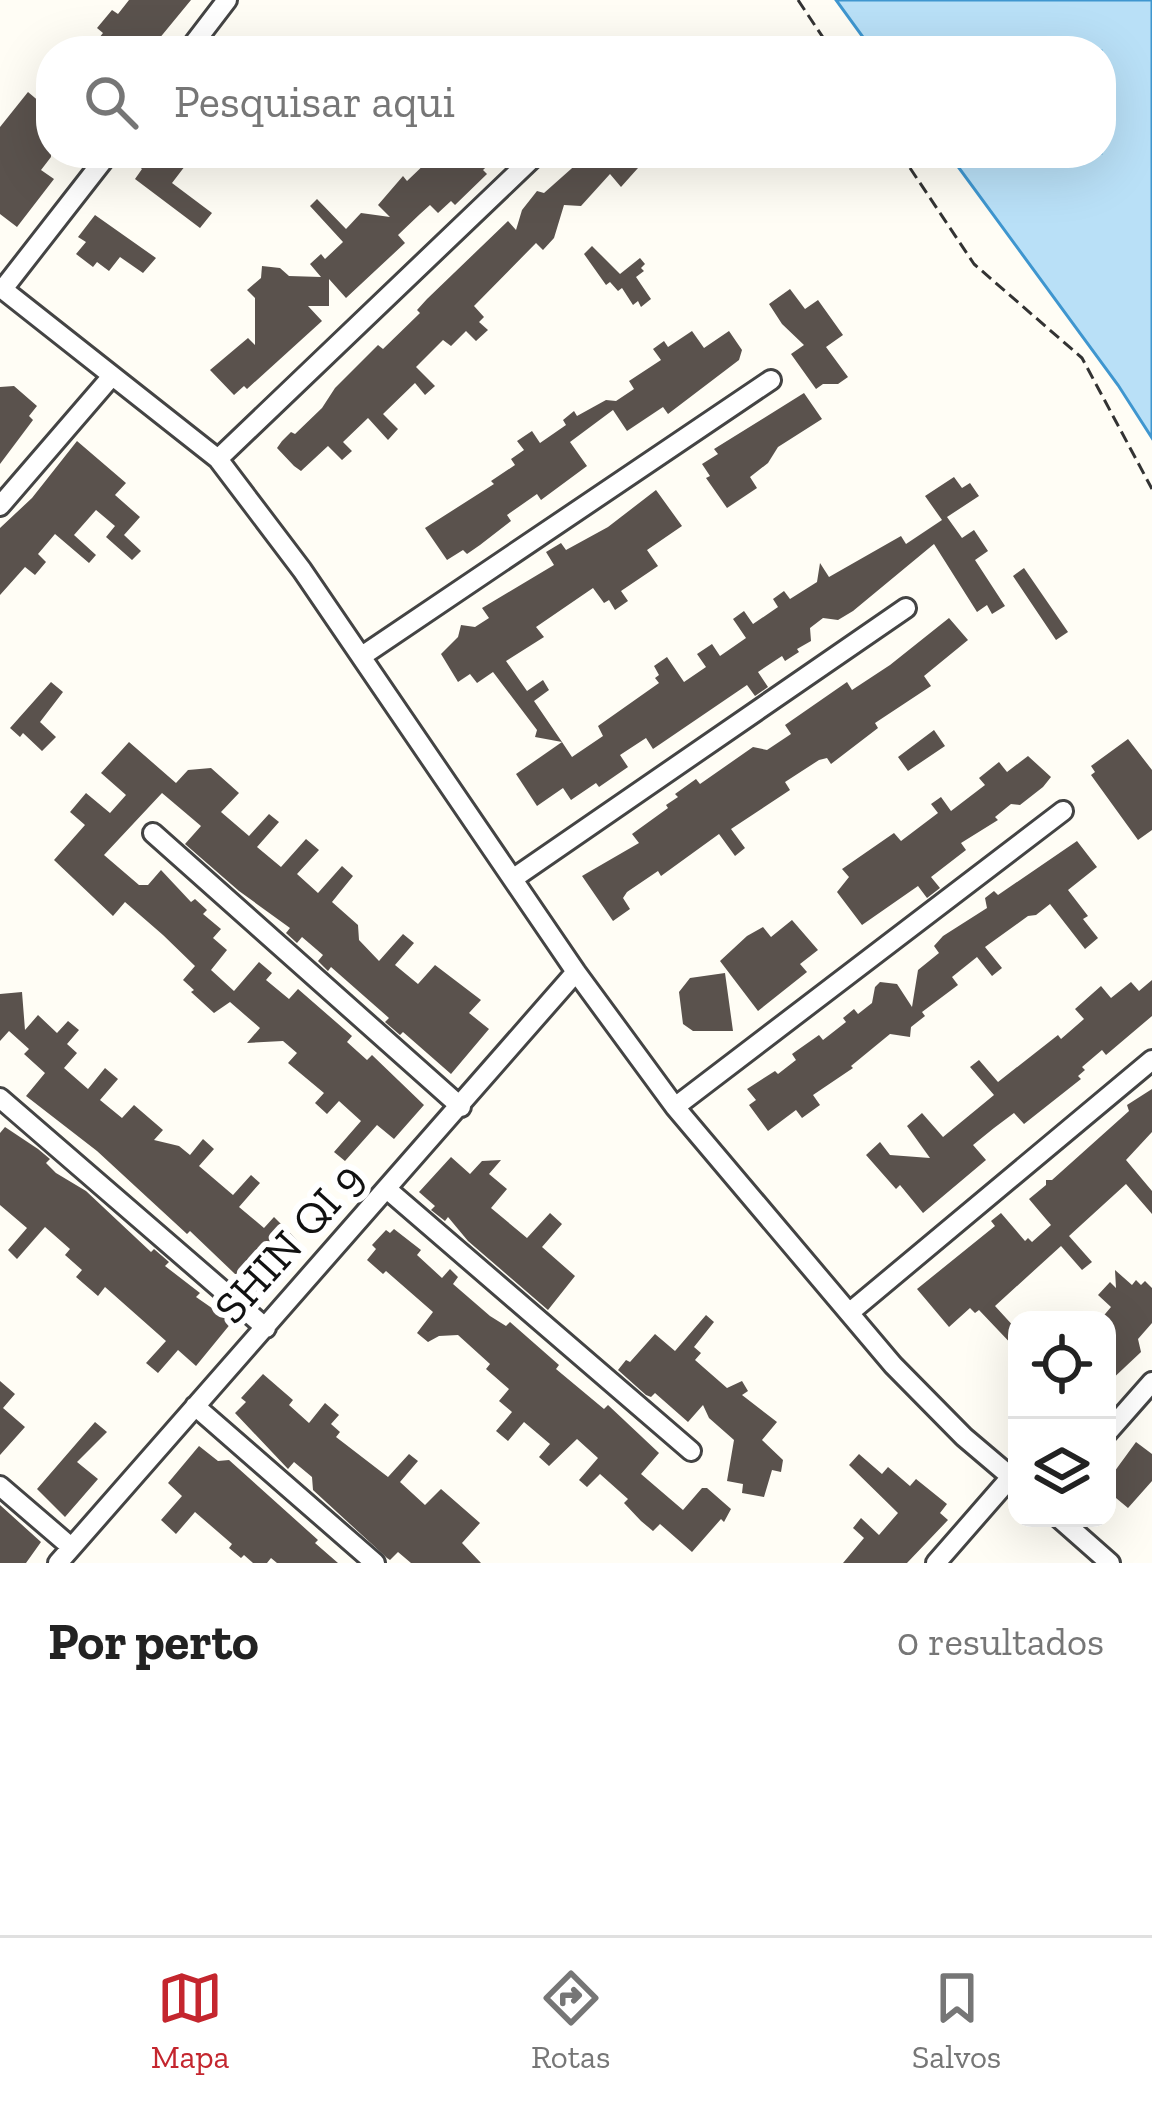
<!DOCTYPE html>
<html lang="pt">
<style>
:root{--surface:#fff;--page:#f2f2f2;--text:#222;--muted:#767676;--line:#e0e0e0;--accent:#c4262e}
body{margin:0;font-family:"Zilla Slab",serif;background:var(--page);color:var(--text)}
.controls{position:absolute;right:36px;bottom:36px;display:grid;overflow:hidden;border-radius:24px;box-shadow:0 12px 48px #0002}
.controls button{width:108px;height:108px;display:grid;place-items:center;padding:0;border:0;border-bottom:3px solid var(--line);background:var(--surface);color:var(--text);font:60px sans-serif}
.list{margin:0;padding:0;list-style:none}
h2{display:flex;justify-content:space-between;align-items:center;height:156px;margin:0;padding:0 48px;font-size:51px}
h2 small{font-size:39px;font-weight:400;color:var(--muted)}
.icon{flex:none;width:66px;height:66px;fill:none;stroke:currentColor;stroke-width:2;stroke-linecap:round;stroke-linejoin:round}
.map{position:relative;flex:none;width:1152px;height:1563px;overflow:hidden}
.search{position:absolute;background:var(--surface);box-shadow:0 12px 48px #0002;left:36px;right:36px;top:36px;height:132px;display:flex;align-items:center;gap:30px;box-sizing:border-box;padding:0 42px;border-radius:48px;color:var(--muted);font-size:45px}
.sheet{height:372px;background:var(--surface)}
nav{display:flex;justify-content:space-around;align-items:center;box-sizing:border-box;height:168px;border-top:3px solid var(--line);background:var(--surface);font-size:33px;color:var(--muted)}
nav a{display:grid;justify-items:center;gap:6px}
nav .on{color:var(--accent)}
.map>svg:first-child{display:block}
.water{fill:#b9e0f7;stroke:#3f96cf;stroke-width:3}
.building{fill:#5a524d}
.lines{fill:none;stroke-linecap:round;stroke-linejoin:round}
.minor-casing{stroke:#444;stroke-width:24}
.path{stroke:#333;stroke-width:3;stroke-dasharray:12 6;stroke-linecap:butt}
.minor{stroke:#fff;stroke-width:18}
.labels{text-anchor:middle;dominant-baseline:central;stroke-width:12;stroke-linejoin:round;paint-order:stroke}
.street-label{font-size:45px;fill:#111;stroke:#fff}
</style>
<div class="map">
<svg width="1152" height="1563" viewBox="0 0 1152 1563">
<rect width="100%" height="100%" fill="#fffdf5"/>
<path class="water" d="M836,0h316v438l-34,-53 -170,-232h153v-102h-228z"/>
<path class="building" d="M129,0h62l-42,51h-49l6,-7 -7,-6 4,-5 -6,-5 15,-18 6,4z
M51,90v67l-10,13 13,9 -37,48 -17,-13v-87l28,-35 13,11z
M145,153h50l-23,30 40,30 -12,15 -65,-49 7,-10 -6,-5z
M425,153h76l-18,17 4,4 -32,31 -4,-4 -13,12 -8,-8 -10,9 -22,21 7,8 -59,55 -17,-19v27h-21l14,15 -75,68 -3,-3 -10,9 -24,-25 38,-32 7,7v-47l-8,-8 14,-12 1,-12 18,2 9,8 32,1 -11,-13 11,-10 4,5 18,-17 -33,-36 7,-7 29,30 15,-16 29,4 -12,-12 25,-29 4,5 23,-22z
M589,153h24l8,8 5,-5 12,12 -17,19 -11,-13 -29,32 -17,-1 -10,33 -11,12 -7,-7 -62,63 10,11 -5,5 9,8 -12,11 -10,-10 -15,15 -8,-6 -27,27 19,19 -10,9 -10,-12 -32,31 15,15 -10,11 -20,-22 -25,24 9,9 -10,9 -14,-14 -27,25 -7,-5 -17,-18 5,-7 9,-9 4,2 27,-26 13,-20 43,-43 5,4 37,-36 -3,-3 10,-11 81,-78 8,9 6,-20 15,-19 7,2z
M95,215l61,43 -13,15 -23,-16 -11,14 -12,-9 -4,5 -17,-13 10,-12 -8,-5z
M592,246l28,28 20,-16 5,6 -4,4 3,3 -8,6 15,22 -10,8 -3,-6 -5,4 -11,-17 -4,3 -8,-9 -4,3 -22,-31z
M790,289l15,20 13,-9 25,35 -17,12 22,30 -10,7h-15l-7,5 -25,-35 13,-9 -22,-21 -13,-20z
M692,331l12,17 25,-17 13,19 -3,10 -71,54 -5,-7 -36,24 -14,-21 -43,32 17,24 -46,34 -4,-6 -30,21 4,6 -31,24 -13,9 -4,-4 -16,10 -22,-32 69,-44 -3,-3 24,-16 -4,-6 13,-9 -7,-9 15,-10 8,12 26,-18 -3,-5 11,-9 3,5 29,-16 10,1 18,-12 -5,-8 32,-21 -8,-11 11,-8 4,6z
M14,386l23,20 -8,10 4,4 -33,44v-77z
M804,393l18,26 -44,28 -10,16 -18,14 7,11 -30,20 -21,-30 4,-2 -8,-12 16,-10 -4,-5z
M77,441l49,42 -11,12 25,22 -16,18 17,16 -9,9 -26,-23 9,-11 -19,-16 -22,25 22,20 -7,8 -34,-29 -17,20 8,8 -11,13 -10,-8 -25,28v-67l32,-30z
M954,477l8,11 8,-5 9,13 -32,21 15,21 12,-8 14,21 -13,9 30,46 -13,8 -5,-9 -10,7 -43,-68 -81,67 -15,9 -15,-2 -13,10 1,13 -14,8 2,3 -14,9 -3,-5 -24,16 10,15 -13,9 -8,-11 -94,64 -7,-11 -26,17 8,12 -29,20 -3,-4 -25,17 -8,-12 -26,18 -21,-32 46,-32 10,15 31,-21 -5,-10 61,-43 -4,-5 4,-3 -5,-9 13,-9 17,25 22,-15 -9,-13 15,-10 8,12 26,-18 -13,-19 11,-8 9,13 25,-17 -5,-8 11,-8 6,8 27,-17 3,-19 9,14 72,-41 5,8 36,-24 -17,-24z
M656,490l26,36 -35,24 11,16 -37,25 7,10 -13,9 -6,-10 -5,3 -11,-15 -57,39 8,10 -38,24 21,30 16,-11 6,10 -15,11 28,41 -27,-5 2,-7 -44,-58 -16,11 -7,-9 -12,8 -17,-28 17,-17 3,-12 14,2 14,-9 -7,-10 72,-43 -8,-13 15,-9 5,7 42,-23z
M1024,568l44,64 -12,8 -43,-64z
M949,618l19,22 -44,36 7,10 -56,37 3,5 -47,36 -4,-6 -8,2 -34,22 5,8 -59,39 14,19 -10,8 -16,-22 -58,42 -3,-5 -31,21 -4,6 7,11 -17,12 -31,-45 57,-33 -7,-9 36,-26 -2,-3 12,-8 -3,-3 21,-15 4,5 53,-37 14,3 24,-16 -6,-9 62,-43 5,8 38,-25z
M51,682l12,10 -23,30 16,15 -14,14 -19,-18 -3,4 -10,-9z
M934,730l11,16 -37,25 -10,-14z
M1128,739l24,31v60l-14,10 -47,-65 4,-3 -4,-6z
M129,742l47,41 12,-13 23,-2 28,25 -18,19 28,24 20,-22 10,8 -22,25 24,20 25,-28 13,11 -22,24 21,19 24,-27 11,10 -21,26 26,23 1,15 20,21 24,-27 11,9 -19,22 23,19 17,-19 46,35 -12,13 20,16 -38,45 -48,-42 -3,3 -15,-13 4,-4 -58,-51 -3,4 -10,-10 5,-6 -21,-18 -5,6 -11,-10 4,-5 -51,-37 -54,-47 16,-18 -39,-33 -58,62 35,30h9l13,-15 30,32 4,-3 12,11 -4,4 18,15 -8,9 14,12 -16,20 23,21 25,-29 13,11 -6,7 23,19 9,-10 54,47 -5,6 20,18 5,-5 52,50 -30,34 -17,-14 -32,36 -11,-9 27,-31 -22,-20 -12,13 -12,-11 9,-10 -36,-30 9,-10 -14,-12 -36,2 13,-15 -30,-26 -16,11 -23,-21 3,-2 -11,-10 12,-14 -32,-31 -38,-33 -12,14 -59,-56 31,-35 -15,-13 16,-19 24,20 16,-18 -25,-22z
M1028,756l23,21 -8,10 -23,18 -9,-1 -16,13 3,3 -37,23 5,7 -35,27 9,11 -13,10 -9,-12 -56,39 -25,-33 12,-15 -7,-8 52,-36 7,8 37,-28 -7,-9 10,-7 10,14 34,-26 -6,-7 20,-16 8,10z
M1077,841l20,26 -29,23 20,26 -5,3 15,19 -13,11 -35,-45 -14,11 -8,1 -43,31 17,21 -10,8 -15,-19 -25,20 6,8 -36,27 3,4 -14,11 -1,10 -20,-3 -39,32 2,2 -40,27 7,10 -18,13 -6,-8 -28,21 -19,-26 7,-5 -9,-11 28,-18 3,3 18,-14 -4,-6 27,-19 4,5 23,-18 -3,-4 11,-9 4,5 14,-11 3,-16 5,-5 17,2 15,23 6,-37 21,-17 -5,-7 9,-10 44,-28 -2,-10 9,-7 4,4z
M792,920l26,30 -18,14 7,8 -49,39 -38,-50 27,-25 16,-9 8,10z
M725,973l8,58h-40l-10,-7 -4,-32 11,-14z
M1152,980v36l-46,39 -4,-5 -20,17 3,3 -7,6 3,3 -57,45 -10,-11 -20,15 -21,17 13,15 -63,53 -23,-28 -4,4 -30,-34 14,-13 10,13 40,3 -23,-32 15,-13 21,24 51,-42 -24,-28 9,-7 19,22 60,-47 3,4 23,-20 -9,-10 26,-23 10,12 20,-16 8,9z
M22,992l3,38 13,-15 19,18 11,-12 11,9 -12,14 10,9 -13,15 24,21 17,-21 13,11 -18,21 22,18 12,-13 29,25 -9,10 25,6 11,9 13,-16 11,10 -15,17 34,29 18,-20 9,8 -21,24 25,21 10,-11 28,28 -45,50 -67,-64 -3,3 -90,-83 -71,-55 19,-23 -21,-19 5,-5 -20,-18 -9,10v-47z
M1152,1089v43l-26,28 26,31v23l-26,-30 -57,52 23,26 -10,8 -21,-24 -66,60 22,24v20l-38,-40 -4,3 -5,-5 -21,19 -32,-38 78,-63 -4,-5 10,-8 24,28 3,-3 4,4 19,-17 -22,-26 17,-14v-5h6l77,-69 -2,-6z
M5,1127l33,22 12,10 -4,4 10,10 30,18 65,61 3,-3 15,13 -4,4 35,27 -4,4 36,25 -36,44 -18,-16 -20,23 -12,-10 20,-22 -61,-54 -7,9 -22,-19 6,-7 -17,-15 5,-6 -25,-22 -28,32 -9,-9 19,-22 -27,-23v-72z
M451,1157l19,17 12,-13 19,-1 -12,14 18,15 -16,19 36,30 23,-25 12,11 -20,23 33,29 -27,34 -80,-69 -20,-24 -3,4 -14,-11 4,-4 -16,-14z
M394,1229l27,21 -4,5 25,23 8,-9 8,8 -5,7 37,32 16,10 4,-4 49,43 -3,4 48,40 4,-4 51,48 -18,21 42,36 19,-22h5l24,21 -7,13 -3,-3 -29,33 -32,-28 -7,7 -12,-10 -17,-18 4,-4 -28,-25 -13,13 -8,-7 19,-22 -21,-19 -28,27 -10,-9 11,-13 -26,-22 -16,19 -12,-10 16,-19 -13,-11 10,-12 -23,-20 4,-5 -32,-29 -19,1 -11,6 -11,-9 16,-21 -47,-41 -3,3 -16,-14 9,-11 -4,-4 14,-15 4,3z
M1115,1270l17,15 4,-5 5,5 4,-4 7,7v35l-14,16 3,13 -34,32v-64h-7l11,-13 -13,-12 12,-13 6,6z
M706,1315l8,7 -20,25 7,6 -6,7 32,28 15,-7 6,10 -6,4 35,27 -15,18 21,20 -2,12 -9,-2 -8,27 -22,-4 1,-9 -16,-3 7,-41 -25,-22 -6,-13 -15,17 -33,-29 -4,4 -5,-2 -28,-25 8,-10 4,2 25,-28 20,17z
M263,1374l30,26 -4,5 20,18 16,-20 14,12 -8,9 9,8 -4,5 52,40 21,-23 9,7 -18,21 25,23 16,-16 39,34 -18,20 19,20h-70l-13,-11 -8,8 -3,-2 -74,-68 -1,-13 -18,-15 -6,7 -53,-56 11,-11 -5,-4z
M0,1381l15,13 -12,14 22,19 -25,28z
M95,1422l12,10 -30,30 21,17 -33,38 -28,-28z
M1136,1442l16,12v27l-24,27 -18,-15 6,-8 -7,-6z
M199,1446l19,15 11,-1 89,80 -3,3 23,20h-61l-6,-5 -4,5h-14l-9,-8 -3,3 -12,-10 3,-4 -37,-32 -19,22 -15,-14 21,-24 -14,-13z
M859,1454l23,20 6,-7 22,19 6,-7 31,25 -7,9 8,7 -41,43h-64l21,-25 -11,-10 8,-10 18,17 19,-22 -49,-48z
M0,1505l41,37 -15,21h-26z"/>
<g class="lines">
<g class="minor-casing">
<path id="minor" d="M188,51l39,-51
M0,287l218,172 84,111 274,402 99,135 218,258 71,72 53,45
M3,289l106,-136
M218,459l320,-306
M0,506l112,-130
M362,656l409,-276
M153,833l308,274
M514,878l392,-270
M0,1098l266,230
M675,1107l388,-296
M388,1190l303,261
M849,1313l303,-253
M195,1406l180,157
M1107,1433l45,-51
M0,1486l71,61
M1059,1518l51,45
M58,1563l518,-591
M936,1563l75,-86"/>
</g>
<path class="path" d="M798,0l34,51
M900,153l74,111 108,94 70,131"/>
<use href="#minor" class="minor"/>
</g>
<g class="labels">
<g class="street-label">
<text transform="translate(289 1243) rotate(-48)">SHIN QI 9</text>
</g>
</g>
</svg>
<div class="controls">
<button><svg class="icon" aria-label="locate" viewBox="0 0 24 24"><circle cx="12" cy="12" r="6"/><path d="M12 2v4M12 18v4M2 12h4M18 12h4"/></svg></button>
<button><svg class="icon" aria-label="layers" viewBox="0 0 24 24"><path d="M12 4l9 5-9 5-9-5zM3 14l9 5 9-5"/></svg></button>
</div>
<div class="search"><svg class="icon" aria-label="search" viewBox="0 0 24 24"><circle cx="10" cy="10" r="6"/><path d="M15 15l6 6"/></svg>Pesquisar aqui</div>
</div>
<section class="sheet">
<h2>Por perto<small>0 resultados</small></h2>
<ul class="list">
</ul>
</section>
<nav>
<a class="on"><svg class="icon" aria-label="map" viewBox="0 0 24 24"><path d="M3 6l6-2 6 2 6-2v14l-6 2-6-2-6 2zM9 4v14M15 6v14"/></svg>Mapa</a>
<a><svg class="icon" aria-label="directions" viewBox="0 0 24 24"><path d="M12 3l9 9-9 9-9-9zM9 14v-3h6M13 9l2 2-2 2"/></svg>Rotas</a>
<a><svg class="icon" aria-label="saved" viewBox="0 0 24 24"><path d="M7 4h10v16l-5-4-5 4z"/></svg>Salvos</a>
</nav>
